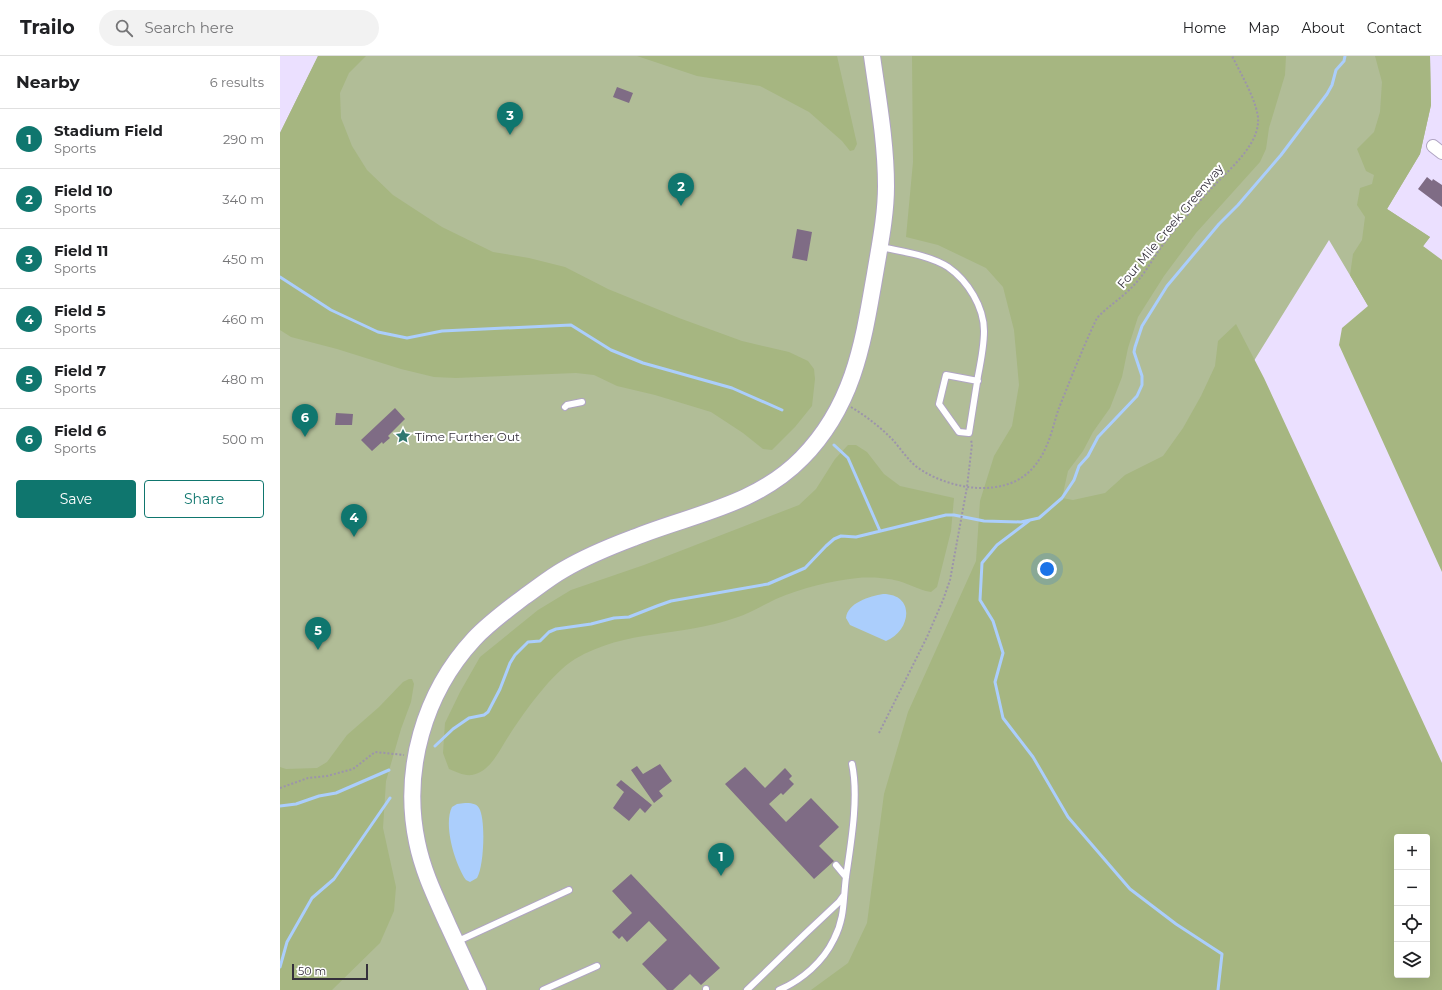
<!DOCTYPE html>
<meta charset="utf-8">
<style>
:root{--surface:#fff;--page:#f2f2f2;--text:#202124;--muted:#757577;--line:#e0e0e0;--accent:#0f766e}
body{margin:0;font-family:Montserrat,sans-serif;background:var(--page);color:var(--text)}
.controls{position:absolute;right:12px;bottom:12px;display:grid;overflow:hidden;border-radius:4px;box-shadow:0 4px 16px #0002}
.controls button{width:36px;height:36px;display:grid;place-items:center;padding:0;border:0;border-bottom:1px solid var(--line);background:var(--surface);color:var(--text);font:20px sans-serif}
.scale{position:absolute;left:12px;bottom:10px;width:76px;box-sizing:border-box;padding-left:4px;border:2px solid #35303c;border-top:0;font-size:11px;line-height:14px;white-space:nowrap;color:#35303c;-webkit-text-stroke:3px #fff;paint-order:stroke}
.you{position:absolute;left:767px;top:513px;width:14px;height:14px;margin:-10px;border:3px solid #fff;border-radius:50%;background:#1a73e8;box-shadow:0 0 0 6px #1a73e833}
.badge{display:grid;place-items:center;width:26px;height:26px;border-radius:50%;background:var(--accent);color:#fff;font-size:13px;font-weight:700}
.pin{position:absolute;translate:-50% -33px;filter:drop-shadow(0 1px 2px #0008)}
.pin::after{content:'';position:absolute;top:21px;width:14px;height:12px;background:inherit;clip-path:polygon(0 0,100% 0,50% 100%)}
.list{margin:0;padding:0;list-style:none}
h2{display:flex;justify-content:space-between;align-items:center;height:52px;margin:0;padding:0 16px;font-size:17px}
h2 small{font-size:13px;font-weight:400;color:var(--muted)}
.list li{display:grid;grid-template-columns:26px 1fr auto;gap:12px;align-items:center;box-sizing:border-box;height:60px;padding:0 16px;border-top:1px solid var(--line)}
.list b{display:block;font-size:15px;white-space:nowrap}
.list p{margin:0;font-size:13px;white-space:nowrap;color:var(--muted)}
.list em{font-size:13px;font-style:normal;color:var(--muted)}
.actions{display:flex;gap:8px;padding:12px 16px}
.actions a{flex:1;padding:9px 0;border:1px solid var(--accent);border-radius:4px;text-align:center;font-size:14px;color:var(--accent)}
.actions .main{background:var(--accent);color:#fff}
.icon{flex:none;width:22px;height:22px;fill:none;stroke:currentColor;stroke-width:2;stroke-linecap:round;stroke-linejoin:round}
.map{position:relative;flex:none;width:1162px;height:934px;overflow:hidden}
header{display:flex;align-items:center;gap:24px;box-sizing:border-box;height:56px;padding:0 20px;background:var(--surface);border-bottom:1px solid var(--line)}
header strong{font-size:19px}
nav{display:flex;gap:22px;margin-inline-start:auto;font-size:14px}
.search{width:280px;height:36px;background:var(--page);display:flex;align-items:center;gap:10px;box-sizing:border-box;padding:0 14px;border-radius:22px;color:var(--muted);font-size:15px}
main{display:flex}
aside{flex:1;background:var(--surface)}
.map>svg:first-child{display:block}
.green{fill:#b1bd97}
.forest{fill:#a6b681;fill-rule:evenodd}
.water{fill:#abcefc}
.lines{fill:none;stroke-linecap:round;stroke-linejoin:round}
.stream{stroke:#abcefc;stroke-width:3}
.building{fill:#7f6c85}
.lane-casing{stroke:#b0a5c3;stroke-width:8}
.street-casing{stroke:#b0a5c3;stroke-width:14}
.secondary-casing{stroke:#b0a5c3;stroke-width:18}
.path{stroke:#9c94ab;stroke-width:2;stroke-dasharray:2 2;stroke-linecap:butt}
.lane{stroke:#fff;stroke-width:6}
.street{stroke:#fff;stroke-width:12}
.secondary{stroke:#fff;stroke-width:16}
.labels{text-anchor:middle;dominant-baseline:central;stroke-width:4;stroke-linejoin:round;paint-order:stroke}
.street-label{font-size:12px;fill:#35303c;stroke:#fff}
.poi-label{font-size:12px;fill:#35303c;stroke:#fff;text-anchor:start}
</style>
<header>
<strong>Trailo</strong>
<div class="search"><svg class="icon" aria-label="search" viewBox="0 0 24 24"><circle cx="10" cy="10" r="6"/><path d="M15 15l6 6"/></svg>Search here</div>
<nav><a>Home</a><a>Map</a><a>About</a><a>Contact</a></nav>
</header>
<main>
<aside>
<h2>Nearby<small>6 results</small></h2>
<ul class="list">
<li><span class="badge">1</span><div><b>Stadium Field</b><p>Sports</p></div><em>290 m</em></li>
<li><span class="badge">2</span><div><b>Field 10</b><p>Sports</p></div><em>340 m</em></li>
<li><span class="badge">3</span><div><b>Field 11</b><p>Sports</p></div><em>450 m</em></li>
<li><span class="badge">4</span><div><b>Field 5</b><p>Sports</p></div><em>460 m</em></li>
<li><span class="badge">5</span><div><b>Field 7</b><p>Sports</p></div><em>480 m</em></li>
<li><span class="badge">6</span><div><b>Field 6</b><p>Sports</p></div><em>500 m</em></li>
</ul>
<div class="actions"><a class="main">Save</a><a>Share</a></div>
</aside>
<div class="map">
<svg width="1162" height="934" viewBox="0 0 1162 934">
<rect width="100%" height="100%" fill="#ebe0ff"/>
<path class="green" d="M38,0h1112l1,49 -11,49 -33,55 43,28 -57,77 -44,-74 -220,354 -232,396h-597v-857z"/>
<path class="forest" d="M38,0h48l-17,17 -9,20 1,25 11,28 15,24 26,25 49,32 51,25 36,6 36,9 43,22 71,29 63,23 47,11 19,9 6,8 1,10 -3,27 -17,21 -23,23 -9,-1 -20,-16 -32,-21 -56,-17 -38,-9 -23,-11 -18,-2 -120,5 -22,-1 -33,-8 -64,-20 -46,-12 -11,-7v-197z
M357,0h200l20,88 -3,6 -4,1 -8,-10 -33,-29 -49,-26 -63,-10z
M632,0h374l-1,19 -16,53 -3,21 -6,13 -64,71 -32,43 -26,41 -10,31 -6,29 -12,31 -17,24 -10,19 -15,20 -6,27 11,2 32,-7 20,-18 38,-19 20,-28 18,-32 14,-30 3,-25 18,-17 28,54 178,385v227h-631l37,-27 19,-40 17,-129 24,-82 68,-151 4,-60 14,-45 18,-30 7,-41 -5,-55 -11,-43 -17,-19 -48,-23 -32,-8 7,-75zM1117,781h30v138h-30z
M1095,0h55l1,49 -11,49 -33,55 43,28 -7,9 19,14v312l-103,-227 3,-17 26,-22 -18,-31 3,-21 9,-14 3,-23 -8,-12 3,-17 12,-4 2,-9 -8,-4 -9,-22 17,-17 6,-20 2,-30z
M568,389h8l11,7 17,22 16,12 54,12 -3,33 -14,56 -6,5c-14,-2 -24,-10 -37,-12 -9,-2 -26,-3 -36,-2 -28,3 -56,10 -82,21 -13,6 -27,15 -41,19 -54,19 -109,11 -160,41 -23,14 -50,52 -65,75 -9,13 -19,38 -38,41 -8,1 -16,-3 -23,-6l-6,-16 2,-30 15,-31 20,-35 58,-47 33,-20 73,-25 155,-60 17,-16 19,-30z
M129,623h3l2,5 -3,18 -10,27 -15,52 -3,47 13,59 -2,24 -14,32 -48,47h-52v-223l6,2 31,-1 10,-6 20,-27 32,-28 24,-25z"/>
<path class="water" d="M603,538c33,0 28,37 3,47l-36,-16 -4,-7c1,-15 24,-22 37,-24z
M185,747c5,0 11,0 14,5 7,11 5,59 -2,70l-7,4 -4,-2c-11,-16 -23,-55 -14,-73l5,-3z"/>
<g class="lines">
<path class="stream" d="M0,221l51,33 47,22 29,6 35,-7 129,-6 40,25 32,13 89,25 50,22
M554,389l14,13 32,73
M750,464l-33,25 -15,18 -2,37 13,21 10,32 -8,29 8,36 30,39 35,60 62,72 46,35 46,30 -4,36
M155,690l18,-17 16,-11 15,-3 4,-3 12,-23 10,-26 5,-8 13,-13 12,-1 9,-9 7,-3 35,-5 23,-6 15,-1 28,-11 14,-5 97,-17 37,-16 21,-22 8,-7 7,-3 15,1 90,-22h8l30,6 37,1 18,-4 23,-20 12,-18 5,-14 9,-10 10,-19 39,-41 5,-11v-9l-8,-24 1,-5 7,-21 25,-40 52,-62 19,-19 43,-50 46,-61 5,-9 4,-15 8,-9 1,-5
M0,750l16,-2 23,-8 17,-3 53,-23
M0,911l7,-25 25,-44 22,-19 56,-81"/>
</g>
<path class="building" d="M337,31l16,6 -4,10 -16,-6z
M1147,121l5,4 1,-2 9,6v22l-24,-18z
M517,173l15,3 -5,29 -15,-3z
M115,352l10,11 -17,17 2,2 -7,6 -1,-2 -10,9 -11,-11z
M56,357l17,1 -1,11h-17z
M380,708l12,17 -13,10 4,5 -9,7 -23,-33 6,-4 6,8z
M465,711l20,21 20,-20 7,8 -3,3 5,5 -11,11 -2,-2 -12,11 17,18 25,-24 28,29 -20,19 15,15 -20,18 -89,-95z
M341,724l31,25 -7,8 -5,-5 -11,13 -16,-13 11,-16 -8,-7z
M351,818l89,94 -19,17 -11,-11 -17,16h-6l-25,-26 25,-24 -18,-19 -22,21 -5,-6 -3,3 -7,-7 20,-19 -20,-22z"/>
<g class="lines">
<g class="lane-casing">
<path id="lane" d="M601,191c22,5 48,8 67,20 20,14 36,40 36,64 0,15 -3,30 -6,45 -3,19 -6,38 -9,57l-10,-1 -20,-28 7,-29 32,6
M285,351l2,-2 15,-3
M556,809l10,12
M176,886l113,-52
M426,933v1
M263,934l54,-24
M467,934l58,-56 34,-32 5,-7
M499,934c23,-10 44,-28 55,-51 11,-21 9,-39 12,-62 5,-34 13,-80 6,-113"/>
</g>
<g class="street-casing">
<path id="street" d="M1153,90l9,7"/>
</g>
<g class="secondary-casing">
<path id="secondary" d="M198,934c-10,-22 -20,-43 -30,-65 -12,-27 -25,-53 -31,-83 -15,-72 7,-149 57,-203 15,-16 33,-29 50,-42 13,-9 25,-19 39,-27 22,-13 46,-23 70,-32 59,-24 122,-32 169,-80 52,-53 61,-115 73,-184 5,-30 11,-59 11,-88 0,-44 -8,-87 -14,-130"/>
</g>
<path class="path" d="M571,351c15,9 29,20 41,32 10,11 18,25 31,32 16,10 37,16 55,17 40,1 61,-17 73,-54 3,-9 5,-18 8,-26 12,-30 24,-61 38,-90 11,-12 25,-20 36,-32 13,-13 21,-30 32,-44 14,-18 29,-35 44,-51 16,-18 47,-42 49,-68 2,-17 -18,-51 -26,-67
M599,677l48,-96 16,-37 7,-20 17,-93 5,-43 -1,-4
M0,732l28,-10 19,-2 26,-7 22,-17 29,3"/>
<use href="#lane" class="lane"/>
<use href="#street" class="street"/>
<use href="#secondary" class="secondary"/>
</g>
<defs>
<g id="sight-bare" transform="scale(1.2)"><path d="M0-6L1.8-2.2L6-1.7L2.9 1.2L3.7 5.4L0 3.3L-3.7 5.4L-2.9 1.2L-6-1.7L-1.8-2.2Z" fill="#307870" stroke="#fff" stroke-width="2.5" paint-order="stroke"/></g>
</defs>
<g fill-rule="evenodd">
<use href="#sight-bare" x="123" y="380"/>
</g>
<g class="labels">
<g class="street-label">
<text transform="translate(890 170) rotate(-50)">Four Mile Creek Greenway</text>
</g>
<g class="poi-label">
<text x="135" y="380">Time Further Out</text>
</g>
</g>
</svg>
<div class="controls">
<button>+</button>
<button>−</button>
<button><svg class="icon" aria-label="locate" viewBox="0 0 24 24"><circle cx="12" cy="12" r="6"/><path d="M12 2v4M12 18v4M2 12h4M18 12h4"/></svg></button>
<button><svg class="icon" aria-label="layers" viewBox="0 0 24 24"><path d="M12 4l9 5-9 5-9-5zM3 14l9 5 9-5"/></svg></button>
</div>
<div class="scale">50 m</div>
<div class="you"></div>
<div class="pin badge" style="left:441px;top:820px">1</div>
<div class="pin badge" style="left:401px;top:150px">2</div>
<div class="pin badge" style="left:230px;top:79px">3</div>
<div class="pin badge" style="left:74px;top:481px">4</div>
<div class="pin badge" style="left:38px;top:594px">5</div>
<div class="pin badge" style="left:25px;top:381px">6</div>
</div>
</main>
